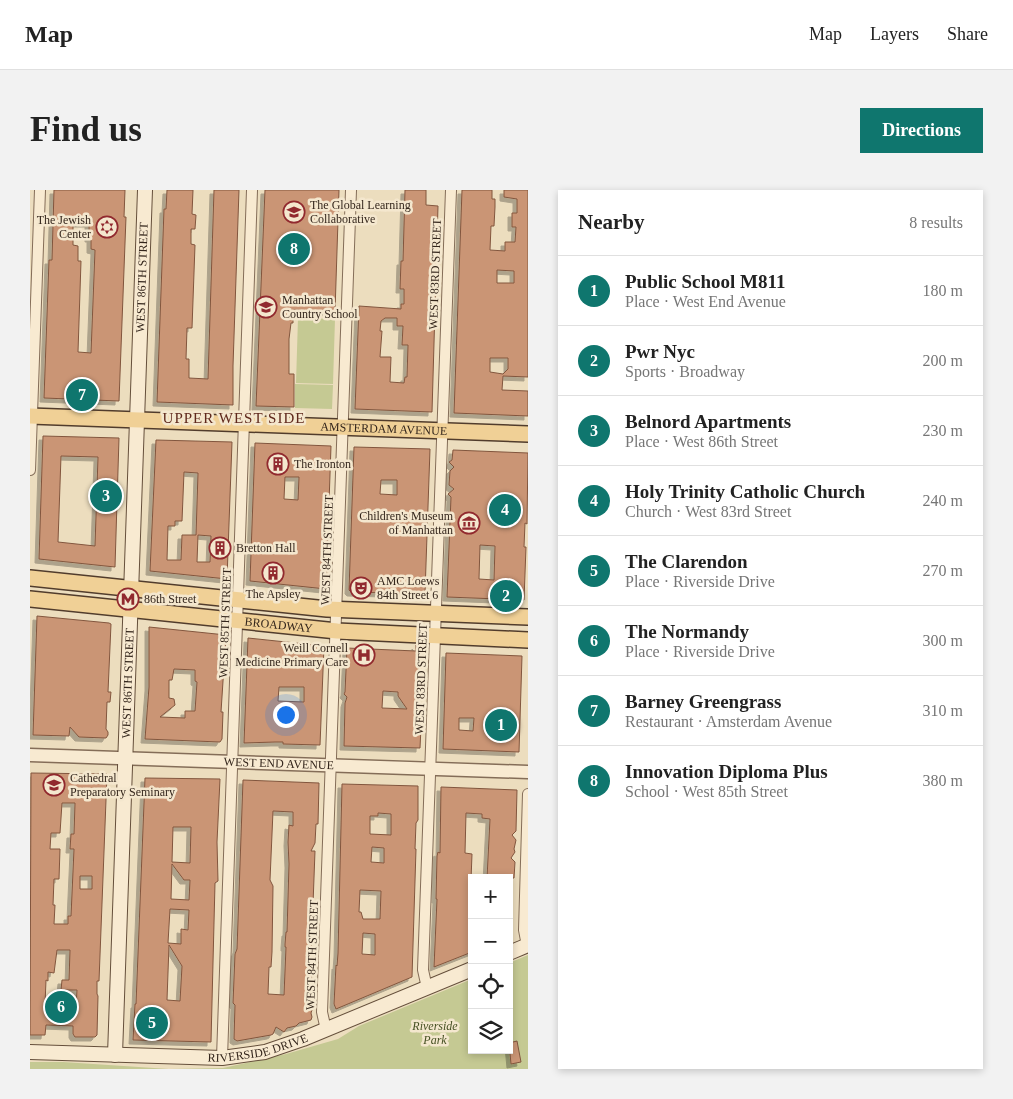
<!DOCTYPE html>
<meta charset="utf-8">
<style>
:root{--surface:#fff;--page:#f2f2f2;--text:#222;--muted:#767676;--line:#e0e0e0;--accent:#0f766e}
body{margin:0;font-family:"Times New Roman",serif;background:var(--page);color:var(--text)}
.controls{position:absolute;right:15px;bottom:15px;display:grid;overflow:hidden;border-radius:0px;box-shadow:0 2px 8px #0003}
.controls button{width:45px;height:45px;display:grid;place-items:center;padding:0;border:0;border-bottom:1px solid var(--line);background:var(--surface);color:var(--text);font:25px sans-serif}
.you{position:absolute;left:255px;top:524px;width:18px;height:18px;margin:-12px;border:4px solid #fff;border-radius:50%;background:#1a73e8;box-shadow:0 0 0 8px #1a73e833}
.badge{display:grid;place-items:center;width:32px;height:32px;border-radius:50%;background:var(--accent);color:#fff;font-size:16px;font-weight:700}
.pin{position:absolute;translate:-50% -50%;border:2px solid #fff;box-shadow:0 1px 5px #0006}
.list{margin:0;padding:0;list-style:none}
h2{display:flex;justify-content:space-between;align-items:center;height:65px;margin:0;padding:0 20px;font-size:21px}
h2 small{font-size:16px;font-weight:400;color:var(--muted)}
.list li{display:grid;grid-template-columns:32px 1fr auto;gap:15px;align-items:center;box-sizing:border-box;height:70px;padding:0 20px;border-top:1px solid var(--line)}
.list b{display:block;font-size:19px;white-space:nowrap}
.list p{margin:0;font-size:16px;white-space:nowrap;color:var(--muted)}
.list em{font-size:16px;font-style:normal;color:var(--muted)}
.icon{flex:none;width:28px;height:28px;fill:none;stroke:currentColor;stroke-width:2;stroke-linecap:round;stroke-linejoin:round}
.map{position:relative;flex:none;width:498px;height:879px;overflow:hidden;border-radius:0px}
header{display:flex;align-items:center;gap:30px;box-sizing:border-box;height:70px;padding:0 25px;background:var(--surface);border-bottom:1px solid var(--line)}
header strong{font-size:24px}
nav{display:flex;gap:28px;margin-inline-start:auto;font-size:18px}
.intro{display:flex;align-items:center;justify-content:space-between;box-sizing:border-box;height:120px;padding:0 30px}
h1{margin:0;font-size:35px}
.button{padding:12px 22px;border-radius:0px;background:var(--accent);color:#fff;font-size:18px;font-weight:700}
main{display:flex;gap:30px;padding:0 30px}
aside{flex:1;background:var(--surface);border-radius:0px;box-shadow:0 2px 8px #0003}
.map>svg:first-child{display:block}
.green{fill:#c5c993}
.building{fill:#ca9575;stroke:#82563e;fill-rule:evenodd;filter:url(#shadow)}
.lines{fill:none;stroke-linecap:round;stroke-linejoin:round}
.minor-casing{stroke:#846d58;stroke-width:12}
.tertiary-casing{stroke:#846d58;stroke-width:15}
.secondary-casing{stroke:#654f3b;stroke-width:16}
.primary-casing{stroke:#513c2c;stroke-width:18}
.minor{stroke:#f8ead1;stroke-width:10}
.tertiary{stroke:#f8ead1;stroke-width:12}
.secondary{stroke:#f8ead1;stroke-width:14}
.primary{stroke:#f0d096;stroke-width:15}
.labels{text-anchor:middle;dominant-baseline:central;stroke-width:5;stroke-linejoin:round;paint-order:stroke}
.poi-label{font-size:12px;fill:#34261c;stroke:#f4e7ce;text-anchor:start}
.street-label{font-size:12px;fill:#34261c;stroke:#f4e7ce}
.park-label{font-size:12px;font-style:italic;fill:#465023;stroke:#f4e7ce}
.quarter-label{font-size:15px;letter-spacing:1px;fill:#5f281c;stroke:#f4e7ce}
</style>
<header>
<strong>Map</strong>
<nav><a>Map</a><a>Layers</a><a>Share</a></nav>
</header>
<div class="intro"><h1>Find us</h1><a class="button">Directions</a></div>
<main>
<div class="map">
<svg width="498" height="879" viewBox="0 0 498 879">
<defs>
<filter id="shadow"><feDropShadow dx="-4" dy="4" stdDeviation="0" flood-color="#0004"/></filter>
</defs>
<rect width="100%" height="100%" fill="#ecddbe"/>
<path class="green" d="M268,128l37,1 -2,65 -37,-1z
M265,194l38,1 -1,24 -37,-1z
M498,765v114h-498v-7h33l106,7 54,-1 63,-14 52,-15 21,-13 113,-47v71h37v-87z"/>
<path class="building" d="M24,0h71l-1,27h2l-7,184 -75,-3 5,-138h3zM43,33h16v15h2v11l4,1 -4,103 -13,-1 3,-91h-3v-15l-5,-1z
M137,0h26l-1,24 4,1 -1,14h-4v15l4,1 -3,83h-5l-1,31h3v19l19,1 6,-189h25l-6,176v39l-76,-3 7,-193h2z
M235,0h74l-4,122 -42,-2v13h-2l-2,16v35h5v33l-38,-1z
M375,0h21v15l12,1 -6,206 -77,-3 4,-103 42,3v-5h3v-15h-4l1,-28h2zM355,128h12v8h6l-1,19h6l-1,32h-2l-1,6 -14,-1 1,-25h-11l2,-26h-2l1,-10z
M432,0h30v9h3v8l-1,19h-3l-1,24 15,1v-9h10l1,-15h-4v-14h5v-14l-13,-2v-7h24v187l-25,-1 -1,14 26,1v25l-74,-3zM467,80l17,1v12h-17zM460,168h18v11l-5,5 -13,-2z
M13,246l76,2 -4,129 -76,-8zM31,266l37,1 -3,89 -37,-4z
M126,250l76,2 -5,137 -77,-8zM154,282l14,1 -2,62h-14l-1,25h-14l1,-34h7v-5h7zM168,345l13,1 -1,26h-13z
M225,253l76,3 -5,143 -76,-8zM255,287h14l-1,23 -14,-1z
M324,257l76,2 -5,144 -2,1 -72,-2 -2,-2zM351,290h16v15l-17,-1z
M423,260l75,3 -1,71 -2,-1 -1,24h2l-2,53 -77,-3 4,-100 -3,-3 6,-5 -5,-4 1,-14 4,-4 -5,-5 3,-2zM450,355l15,1 -1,34 -15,-1z
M7,426l72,7 2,1 -3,68h3l-1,10h-3l-1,27 2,3v3l-2,3 -27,-1 -9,-10 -1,9 -36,-1z
M119,437l77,8 -5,77h2l-1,27 -2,3 -75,-3 4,-52zM144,479l21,1v11l2,1 -2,29h-10v7l-25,-1 15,-12 -1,-6 -5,-1v-18h3z
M218,448l76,8 -4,99 -37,-1v-2h-8l-31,1zM249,497h25v15l-26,-1z
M386,455l7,8 -1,45 -7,8h7l-2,42 -76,-2 1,-43 2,-6 -3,-3 1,-2 2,-44 69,3zM353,501l15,1v4l9,13 -25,-1z
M416,463l76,3 -3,96 -76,-3zM429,528h15l-1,13 -14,-1z
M1,583l76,1 -8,207h-2v13l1,2 -1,39 -2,2h-20l-2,-3v-8l-27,-1 -1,10h-15zM32,613h13l-1,31h-3l-1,15h4l-3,67h-3v8h-14l1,-19h-2l1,-26h5l1,-30h-10l1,-16h9zM50,686h12v13h-12zM27,760h13l-1,30h-7l-1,10h16l-1,16 -31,-1 1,-25 2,1v-9l6,1z
M115,588l75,1 -3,63 1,39 -3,2 -4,159 -78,-2 2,-36h1zM143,637h18l-1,36 -18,-1zM142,674l12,16h6l-1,20 -18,-1zM140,719l19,1 -1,20 -7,-1v15l-13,-1zM139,755l13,21 -2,35 -13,-1z
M213,590l76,3 -1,41h-2l-1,19 -4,8h4l-4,107 2,2 -2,23 2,10 -2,11 2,3 -2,6 1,4 -1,3 -12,3 -3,3 -9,2 -3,4 -8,-5 -3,7 -2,1 -34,6 -3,-2 1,-34 -2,-2 2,-49 2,-5zM243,621l20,1v14l-4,-1 -1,17 1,22 -2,68h-1l-1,12v3h1l-2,48 -16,-1 1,-27h2l1,-15 1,-66 -3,-6z
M312,594l76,2v34l-2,3 -1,26h1l-4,128 -76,32 -2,-5 2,-39 1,1 1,-13zM348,623l13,1v21l-21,-1v-18h8zM342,657l12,1v15l-13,-1zM330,700l21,1 -1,28h-17l-2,-7h-2zM333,743l12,1v21l-13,-1z
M411,597l76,3 -1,41 -4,4 4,5 -2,9 1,3 -4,6 4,4 -1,16h-27l3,-59 -8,-1v-4l-16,-1 -1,40 7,1 -3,78h3v20l-38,15 3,-68h-1l1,-43 1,-4 2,1z
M487,851l4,21 -10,2 -2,-21z"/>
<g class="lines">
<g class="minor-casing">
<path id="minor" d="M0,280l10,-280
M497,756l-3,-16 4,-136
M397,798l-4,-18 28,-780
M296,840l-4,-18 29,-822
M192,868l30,-868"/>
</g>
<g class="tertiary-casing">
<g id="tertiary">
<path id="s1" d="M0,565l498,17"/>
</g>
</g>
<g class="secondary-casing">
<g id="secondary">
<path d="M479,763l19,-8"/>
<path id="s2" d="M0,862l192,6 43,-6 38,-13 169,-70"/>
<path id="s3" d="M85,865l30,-865"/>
</g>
</g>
<g class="primary-casing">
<g id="primary">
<path id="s4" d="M0,226l498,18"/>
<path d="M0,388l297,31 201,8"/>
<path id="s5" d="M0,409l307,32 191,9"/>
</g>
</g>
<use href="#minor" class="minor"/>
<use href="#tertiary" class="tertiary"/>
<use href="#secondary" class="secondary"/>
<use href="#primary" class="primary"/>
</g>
<defs>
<g id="school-ring" transform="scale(1.125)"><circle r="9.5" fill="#f4e7ce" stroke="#91292e" stroke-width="1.5"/><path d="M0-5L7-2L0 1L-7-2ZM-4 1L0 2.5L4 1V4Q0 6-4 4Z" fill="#91292e"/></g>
<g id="synagogue-ring" transform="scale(1.125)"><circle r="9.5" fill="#f4e7ce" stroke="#91292e" stroke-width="1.5"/><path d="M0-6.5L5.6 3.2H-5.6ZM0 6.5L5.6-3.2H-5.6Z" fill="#91292e"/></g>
<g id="building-ring" transform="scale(1.125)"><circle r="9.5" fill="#f4e7ce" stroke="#91292e" stroke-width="1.5"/><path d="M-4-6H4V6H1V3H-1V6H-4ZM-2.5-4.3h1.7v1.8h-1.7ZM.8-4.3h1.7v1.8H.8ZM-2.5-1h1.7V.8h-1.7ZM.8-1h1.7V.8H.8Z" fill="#91292e"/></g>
<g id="museum-ring" transform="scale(1.125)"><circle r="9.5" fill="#f4e7ce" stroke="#91292e" stroke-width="1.5"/><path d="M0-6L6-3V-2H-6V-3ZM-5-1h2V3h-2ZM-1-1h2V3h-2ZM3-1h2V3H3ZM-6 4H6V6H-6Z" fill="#91292e"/></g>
<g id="theatre-ring" transform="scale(1.125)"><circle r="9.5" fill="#f4e7ce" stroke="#91292e" stroke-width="1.5"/><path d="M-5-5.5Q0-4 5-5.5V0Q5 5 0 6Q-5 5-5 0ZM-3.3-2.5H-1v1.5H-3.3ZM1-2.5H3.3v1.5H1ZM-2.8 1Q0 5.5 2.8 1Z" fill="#91292e"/></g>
<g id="metro-ring" transform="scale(1.125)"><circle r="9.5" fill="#f4e7ce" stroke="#91292e" stroke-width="1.5"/><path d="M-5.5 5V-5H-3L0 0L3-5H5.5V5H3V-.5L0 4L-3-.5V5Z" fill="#91292e"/></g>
<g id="hospital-ring" transform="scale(1.125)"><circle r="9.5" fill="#f4e7ce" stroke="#91292e" stroke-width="1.5"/><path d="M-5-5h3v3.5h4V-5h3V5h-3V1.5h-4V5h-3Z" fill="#91292e"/></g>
</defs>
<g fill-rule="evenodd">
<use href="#school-ring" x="264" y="22"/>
<use href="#synagogue-ring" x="77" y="37"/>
<use href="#school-ring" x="236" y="117"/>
<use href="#building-ring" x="248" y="274"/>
<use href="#museum-ring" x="439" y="333"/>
<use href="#building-ring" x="190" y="358"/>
<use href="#building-ring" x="243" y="383"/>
<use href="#theatre-ring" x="331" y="398"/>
<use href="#metro-ring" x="98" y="409"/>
<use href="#hospital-ring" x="334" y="465"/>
<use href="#school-ring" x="24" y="595"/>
</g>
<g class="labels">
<g class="poi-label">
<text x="280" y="15">The Global Learning<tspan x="280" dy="14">Collaborative</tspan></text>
<text x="61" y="30" text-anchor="end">The Jewish<tspan x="61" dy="14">Center</tspan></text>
<text x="252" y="110">Manhattan<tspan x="252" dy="14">Country School</tspan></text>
<text x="264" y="274">The Ironton</text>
<text x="423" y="326" text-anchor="end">Children's Museum<tspan x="423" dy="14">of Manhattan</tspan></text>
<text x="206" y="358">Bretton Hall</text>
<text x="347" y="391">AMC Loews<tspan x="347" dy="14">84th Street 6</tspan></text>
<text x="243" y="404" text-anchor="middle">The Apsley</text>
<text x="114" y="409">86th Street</text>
<text x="318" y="458" text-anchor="end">Weill Cornell<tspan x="318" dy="14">Medicine Primary Care</tspan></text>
<text x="40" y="588">Cathedral<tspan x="40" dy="14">Preparatory Seminary</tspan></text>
</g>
<g class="street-label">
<text transform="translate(405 84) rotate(-88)">WEST 83RD STREET</text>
<text stroke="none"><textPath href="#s3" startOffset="778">WEST 86TH STREET</textPath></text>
<text stroke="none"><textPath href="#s4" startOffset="354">AMSTERDAM AVENUE</textPath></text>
<text transform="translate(297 360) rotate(-88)">WEST 84TH STREET</text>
<text transform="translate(195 433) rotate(-88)">WEST 85TH STREET</text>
<text stroke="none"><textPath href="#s5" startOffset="250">BROADWAY</textPath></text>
<text transform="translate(391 489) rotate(-88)">WEST 83RD STREET</text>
<text stroke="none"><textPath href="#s3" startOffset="372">WEST 86TH STREET</textPath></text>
<text stroke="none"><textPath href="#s1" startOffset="249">WEST END AVENUE</textPath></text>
<text transform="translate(282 765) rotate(-88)">WEST 84TH STREET</text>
<text stroke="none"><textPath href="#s2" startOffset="229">RIVERSIDE DRIVE</textPath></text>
</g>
<g class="park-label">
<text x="405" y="836">Riverside<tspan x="405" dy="14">Park</tspan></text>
</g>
<g class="quarter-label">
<text x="204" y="228">UPPER WEST SIDE</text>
</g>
</g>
</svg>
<div class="controls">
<button>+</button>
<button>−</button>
<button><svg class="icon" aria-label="locate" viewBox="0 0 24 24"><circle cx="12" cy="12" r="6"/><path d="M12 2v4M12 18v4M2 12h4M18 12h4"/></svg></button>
<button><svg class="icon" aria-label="layers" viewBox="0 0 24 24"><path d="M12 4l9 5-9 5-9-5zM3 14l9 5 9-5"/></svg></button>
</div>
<div class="you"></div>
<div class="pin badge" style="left:471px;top:535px">1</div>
<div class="pin badge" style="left:476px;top:406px">2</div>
<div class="pin badge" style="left:76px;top:306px">3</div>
<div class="pin badge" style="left:475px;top:320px">4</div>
<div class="pin badge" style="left:122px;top:833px">5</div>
<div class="pin badge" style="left:31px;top:817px">6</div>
<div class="pin badge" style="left:52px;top:205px">7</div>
<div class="pin badge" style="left:264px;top:59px">8</div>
</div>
<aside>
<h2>Nearby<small>8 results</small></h2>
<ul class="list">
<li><span class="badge">1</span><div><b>Public School M811</b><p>Place · West End Avenue</p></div><em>180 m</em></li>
<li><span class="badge">2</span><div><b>Pwr Nyc</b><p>Sports · Broadway</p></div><em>200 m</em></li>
<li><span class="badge">3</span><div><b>Belnord Apartments</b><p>Place · West 86th Street</p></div><em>230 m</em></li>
<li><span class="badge">4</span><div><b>Holy Trinity Catholic Church</b><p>Church · West 83rd Street</p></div><em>240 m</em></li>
<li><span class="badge">5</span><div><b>The Clarendon</b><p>Place · Riverside Drive</p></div><em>270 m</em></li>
<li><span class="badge">6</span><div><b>The Normandy</b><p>Place · Riverside Drive</p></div><em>300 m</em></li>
<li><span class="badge">7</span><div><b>Barney Greengrass</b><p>Restaurant · Amsterdam Avenue</p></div><em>310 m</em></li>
<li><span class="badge">8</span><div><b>Innovation Diploma Plus</b><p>School · West 85th Street</p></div><em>380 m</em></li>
</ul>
</aside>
</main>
